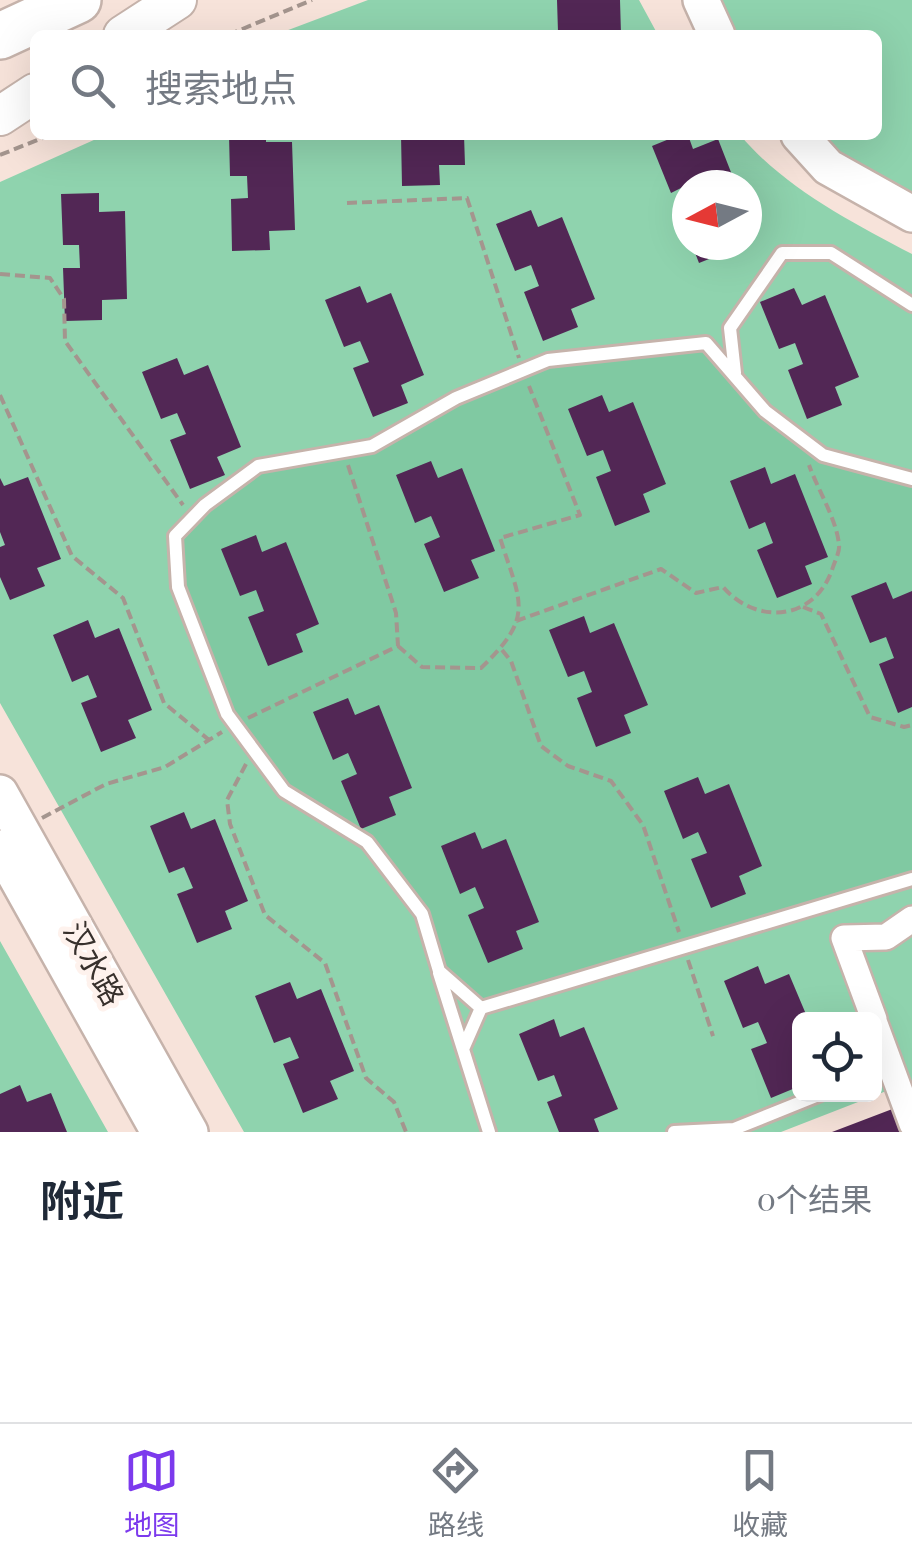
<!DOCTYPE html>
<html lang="zh">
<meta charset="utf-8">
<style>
:root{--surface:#fff;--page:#f2f2f3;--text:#1f2937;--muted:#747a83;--line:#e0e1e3;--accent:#7c3aed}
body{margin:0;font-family:"Playfair Display","Noto Sans SC",serif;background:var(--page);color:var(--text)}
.controls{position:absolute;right:30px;bottom:30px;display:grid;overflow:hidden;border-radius:15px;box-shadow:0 10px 40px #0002}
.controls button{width:90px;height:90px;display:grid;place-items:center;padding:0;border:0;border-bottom:2px solid var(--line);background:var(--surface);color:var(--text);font:50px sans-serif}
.compass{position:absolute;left:672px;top:170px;width:90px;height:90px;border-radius:50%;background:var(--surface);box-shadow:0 10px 40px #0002;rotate:263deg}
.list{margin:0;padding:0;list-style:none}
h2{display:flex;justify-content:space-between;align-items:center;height:130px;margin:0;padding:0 40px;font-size:42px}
h2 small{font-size:32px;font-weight:400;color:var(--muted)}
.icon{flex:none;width:55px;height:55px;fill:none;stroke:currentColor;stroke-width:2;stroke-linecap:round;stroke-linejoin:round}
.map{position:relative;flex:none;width:912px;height:1132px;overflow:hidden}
.search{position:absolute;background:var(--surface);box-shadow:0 10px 40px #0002;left:30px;right:30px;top:30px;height:110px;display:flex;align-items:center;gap:25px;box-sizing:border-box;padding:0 35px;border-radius:15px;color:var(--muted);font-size:38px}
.sheet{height:290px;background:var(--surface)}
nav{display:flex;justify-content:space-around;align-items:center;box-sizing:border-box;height:140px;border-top:2px solid var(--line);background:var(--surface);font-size:28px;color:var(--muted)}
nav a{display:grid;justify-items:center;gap:5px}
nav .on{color:var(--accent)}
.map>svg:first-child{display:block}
.green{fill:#8fd3ae;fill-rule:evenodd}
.forest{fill:#80c9a2}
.building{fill:#522755}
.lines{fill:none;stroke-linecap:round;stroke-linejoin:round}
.lane-casing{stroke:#c6b3ab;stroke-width:18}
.street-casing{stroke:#c6b3ab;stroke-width:30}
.secondary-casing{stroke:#c6b3ab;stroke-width:40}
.primary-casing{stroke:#c6b3ab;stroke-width:42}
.highway-casing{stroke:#c6b3ab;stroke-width:50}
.path{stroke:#a4958e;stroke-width:4;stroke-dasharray:10 5;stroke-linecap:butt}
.lane{stroke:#fff;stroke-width:12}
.street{stroke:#fff;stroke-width:25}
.secondary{stroke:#fff;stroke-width:35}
.primary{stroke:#fff;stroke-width:38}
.highway{stroke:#fff;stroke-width:45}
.labels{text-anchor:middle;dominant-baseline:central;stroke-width:10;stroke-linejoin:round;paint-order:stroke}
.street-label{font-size:30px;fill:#37302c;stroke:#fef2ed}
</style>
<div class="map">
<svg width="912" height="1132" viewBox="0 0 912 1132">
<rect width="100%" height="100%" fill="#f7e3da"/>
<path class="green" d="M368,0h271l19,35h-383z
M713,0h199v201l-75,-44 -21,-22h61v-100h-145z
M105,135h635c45,53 111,87 172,119v827l-131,51h-537l-244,-429v-521zM687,185h60v60h-60zM800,1019h74v75h-74z
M0,941l108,191h-108z"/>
<path class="forest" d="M706,343l59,68 58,44 89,24v400l-431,129 -42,-37 -17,-57 -55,-72 -83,-51 -57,-77 -49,-127 -3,-51 83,-70 114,-20 84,-48 92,-38z"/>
<path class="building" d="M557,0h63l1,35 -63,-3z
M229,135h37v7h26l3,88 -26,1 1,19 -38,1 -1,-52 17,-1 -1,-22h-17z
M401,135h63l1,30h-26l1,20 -38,1z
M679,135h9l5,14 25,-10 18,46h-49l-16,8 -19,-47z
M99,193v19l26,-1 2,88 -25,1v20l-37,1 -2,-53h17l-1,-23h-16l-2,-51z
M531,210l7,17 24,-10 33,82 -24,10 7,18 -35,14 -19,-49 15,-6 -8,-21 -16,6 -19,-47z
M692,245h41l1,4 -35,14z
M360,286l7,17 24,-10 33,82 -23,10 7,18 -35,14 -20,-49 16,-6 -9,-21 -16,6 -19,-47z
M794,288l8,17 23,-10 34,82 -24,10 7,18 -35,14 -19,-49 15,-6 -8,-21 -16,6 -19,-47z
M177,358l7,17 24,-10 33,82 -24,10 8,18 -35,14 -20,-49 16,-6 -9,-21 -16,6 -19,-47z
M602,395l7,17 24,-10 33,82 -23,10 7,18 -35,14 -19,-49 15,-6 -8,-21 -16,6 -19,-47z
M431,461l7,17 24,-10 33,83 -24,9 8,18 -35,14 -20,-48 16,-7 -9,-21 -16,7 -19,-48z
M765,467l6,17 24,-10 33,83 -23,9 7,18 -35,14 -20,-48 16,-7 -8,-21 -16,7 -19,-48z
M28,477l33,82 -24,9 8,18 -35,14 -10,-23v-30l5,-2 -5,-13v-54l4,8z
M256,535l6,17 24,-10 33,82 -23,10 7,18 -35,14 -20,-49 16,-6 -8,-21 -16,6 -19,-47z
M886,582l7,17 19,-8v116l-14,6 -19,-49 15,-6 -8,-21 -16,6 -19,-47z
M584,616l6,17 24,-10 34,82 -24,10 7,18 -35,14 -19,-49 15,-6 -8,-21 -16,6 -19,-47z
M88,620l7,18 24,-10 33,82 -24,10 8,18 -35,14 -20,-49 16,-6 -9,-22 -16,7 -19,-47z
M348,698l7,17 24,-10 33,83 -23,9 7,18 -35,14 -20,-48 16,-7 -9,-21 -15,7 -20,-48z
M698,777l7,17 24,-10 33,82 -23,10 7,18 -35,14 -20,-49 16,-6 -9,-21 -15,7 -19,-48z
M184,812l7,17 24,-10 33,82 -23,10 7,18 -35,14 -20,-49 16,-6 -9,-21 -15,6 -19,-47z
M475,832l7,17 24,-10 33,83 -23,9 7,18 -35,14 -20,-48 16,-7 -9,-21 -15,7 -19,-48z
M758,966l7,18 24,-10 19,45h-8v67l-29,12 -20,-49 16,-6 -9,-21 -15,6 -19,-47z
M290,982l7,17 24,-10 33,82 -24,10 8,18 -35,14 -20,-49 16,-6 -9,-21 -16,6 -19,-47z
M554,1019l6,18 24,-10 34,82 -24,10 5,13h-40l-12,-30 15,-6 -8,-21 -16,6 -19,-47z
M20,1085l7,17 24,-9 16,39h-67v-38z
M895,1108l7,24h-70z"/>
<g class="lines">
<g class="lane-casing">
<path id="lane" d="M735,373l-5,-45 52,-75h49l81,52
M912,479l-89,-24 -58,-44 -59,-68 -158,17 -92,38 -84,48 -114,20 -53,39 -30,31 3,51 49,127 57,77 83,51 55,72 17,57 42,37 431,-129
M439,973l50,159
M463,1049l18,-41
M674,1132l60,-3 87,-35"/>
</g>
<g class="street-casing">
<path id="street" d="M874,1019l-30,-81 42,-1 26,-18
M874,1021l38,103"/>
</g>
<g class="secondary-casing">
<path id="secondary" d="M701,0l16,35
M799,135l29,32 84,47
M0,793l190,339
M0,848l159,284"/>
</g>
<g class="primary-casing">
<path id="primary" d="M123,35l54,-35
M0,116l35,-23"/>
</g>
<g class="highway-casing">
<path id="highway" d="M0,36l78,-36"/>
</g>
<path class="path" d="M228,35l84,-35
M0,155l50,-20
M347,203l120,-5 52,160
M0,274l50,4 14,21 1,42 118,164
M0,395l72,161 51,42 41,105 45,37
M803,607l18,7 49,103 34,10 8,-2
M516,621l145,-52 35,24 27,-6c34,39 93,34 110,-20 2,-6 7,-16 6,-22 -2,-25 -22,-57 -30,-80
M398,646l24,21 59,1c54,-52 40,-64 19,-130l80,-23 -51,-129
M502,650l9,11 30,85 27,20 43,15 32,44 36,107
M248,718l150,-72 -2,-33 -48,-148
M246,764l-19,36 3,24 35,91 60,48 41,115 28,24 12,30
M42,818l64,-34 59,-17 57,-35
M688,960l25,76"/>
<use href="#lane" class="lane"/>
<use href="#street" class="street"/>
<use href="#secondary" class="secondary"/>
<use href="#primary" class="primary"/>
<use href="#highway" class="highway"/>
</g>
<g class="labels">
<g class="street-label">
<text transform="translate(95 963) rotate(61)">汉水路</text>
</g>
</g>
</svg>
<div class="controls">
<button><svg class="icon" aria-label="locate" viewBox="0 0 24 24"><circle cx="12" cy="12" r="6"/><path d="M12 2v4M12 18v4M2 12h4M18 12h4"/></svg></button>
</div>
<svg class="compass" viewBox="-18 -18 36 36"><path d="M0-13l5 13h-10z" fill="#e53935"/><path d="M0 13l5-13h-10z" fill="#747a83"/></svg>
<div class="search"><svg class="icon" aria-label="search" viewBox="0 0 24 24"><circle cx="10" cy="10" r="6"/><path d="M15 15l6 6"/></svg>搜索地点</div>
</div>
<section class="sheet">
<h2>附近<small>0个结果</small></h2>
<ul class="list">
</ul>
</section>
<nav>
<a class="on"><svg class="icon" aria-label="map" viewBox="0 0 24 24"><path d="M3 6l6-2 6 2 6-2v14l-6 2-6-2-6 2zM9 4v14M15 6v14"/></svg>地图</a>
<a><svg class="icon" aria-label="directions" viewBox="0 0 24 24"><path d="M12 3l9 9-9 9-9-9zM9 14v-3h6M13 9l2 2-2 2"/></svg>路线</a>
<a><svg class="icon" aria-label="saved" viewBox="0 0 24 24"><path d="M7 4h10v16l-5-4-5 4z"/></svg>收藏</a>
</nav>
